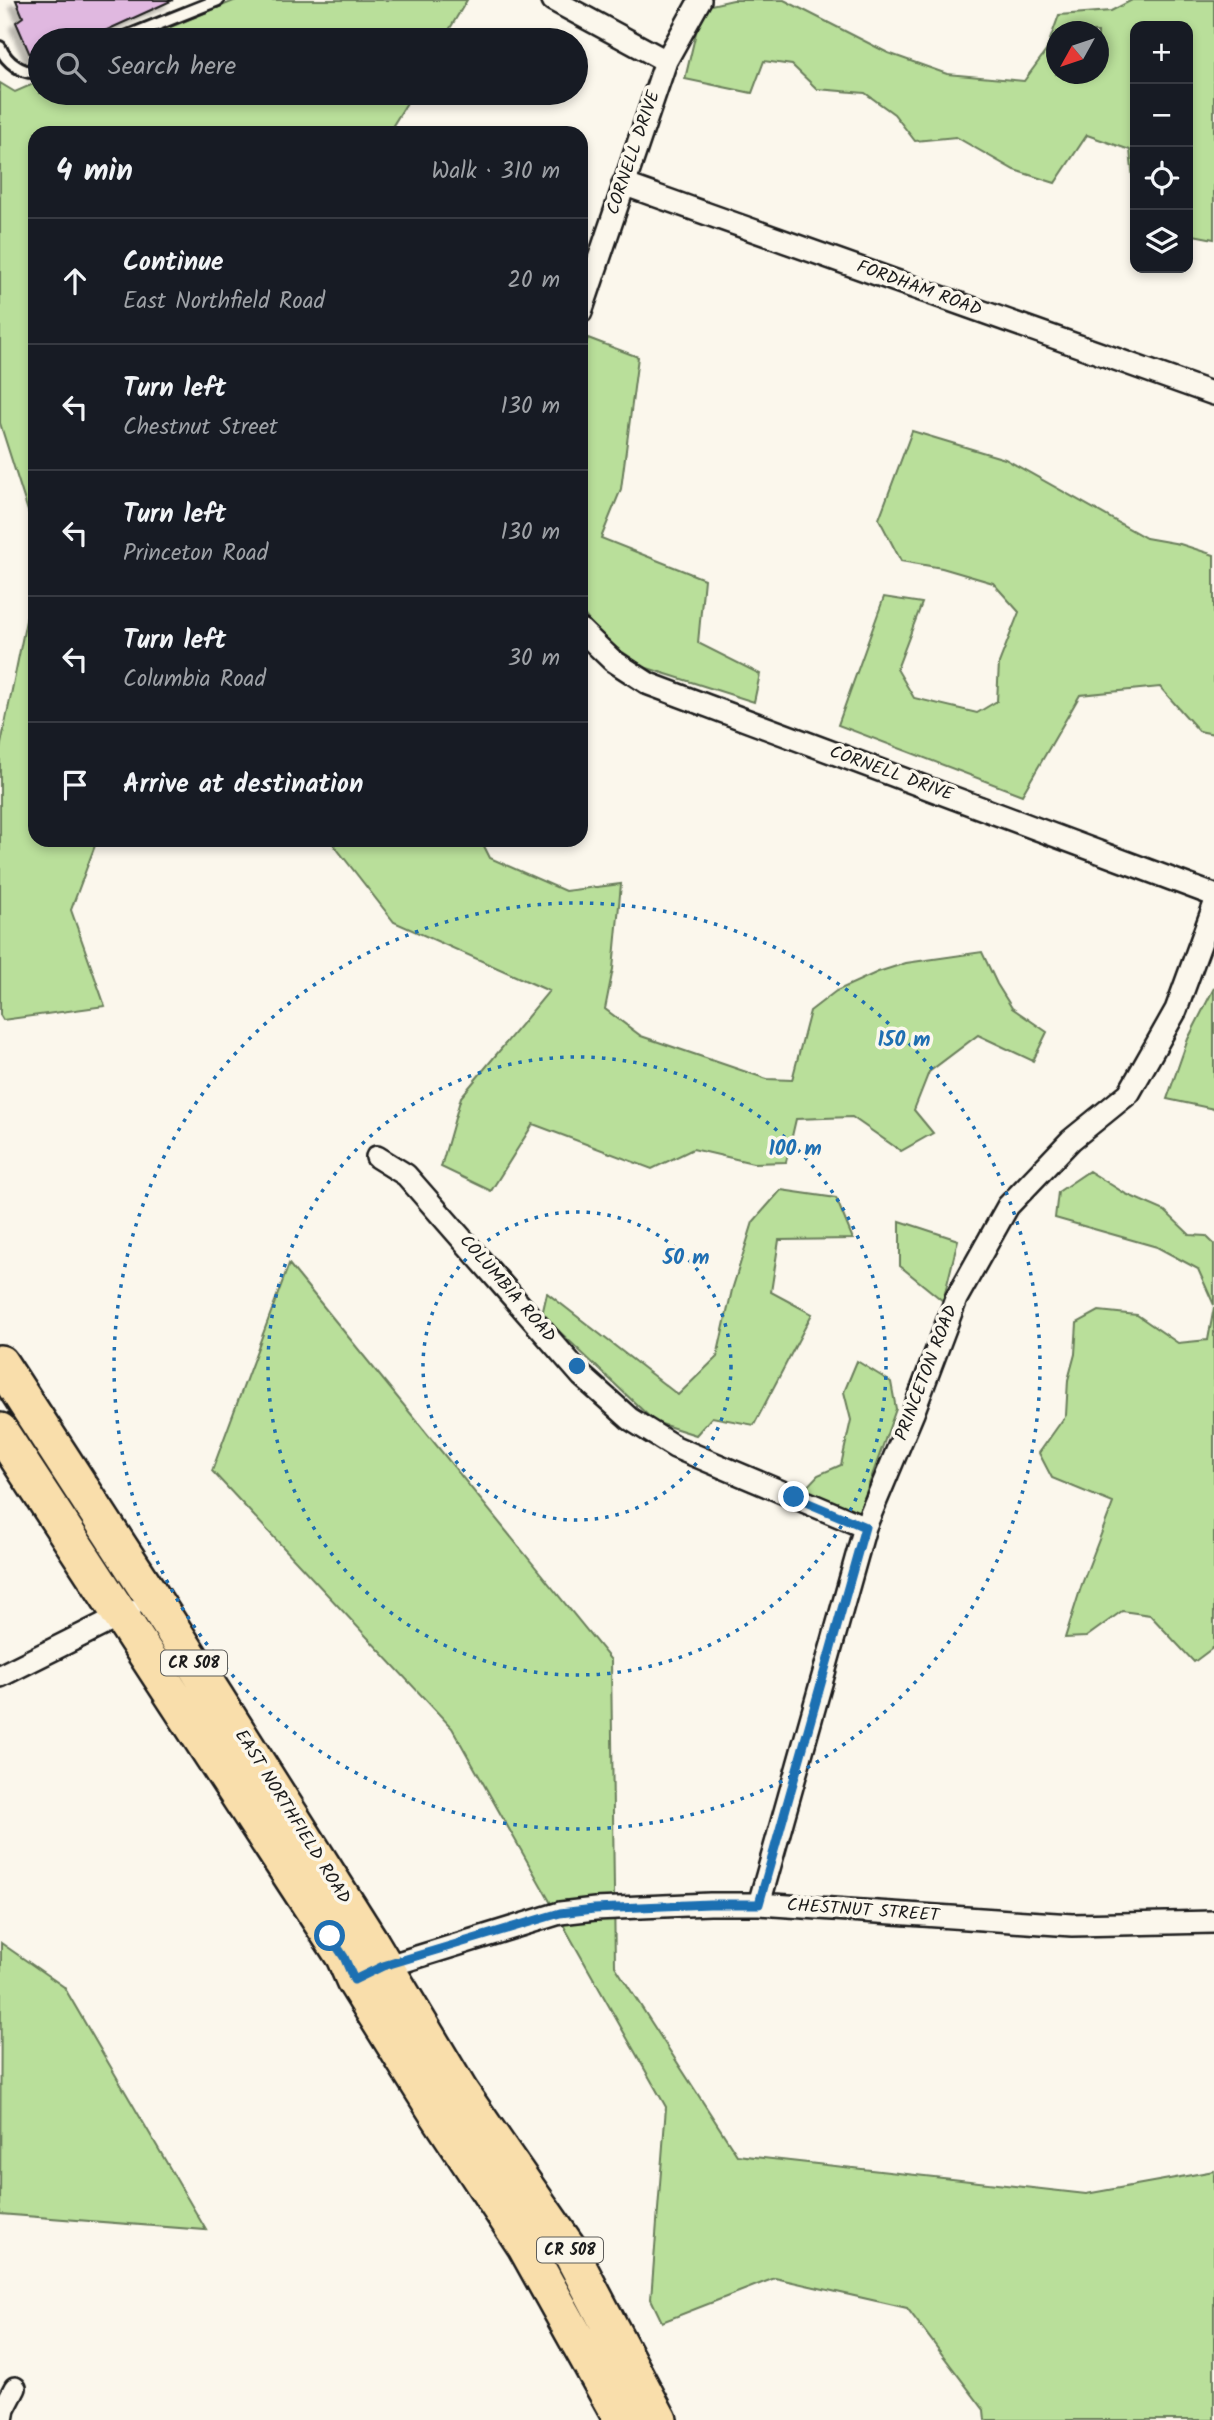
<!DOCTYPE html>
<meta charset="utf-8">
<style>
:root{--surface:#171b24;--page:#242831;--text:#f1f3f6;--muted:#9ea1a6;--line:#363941}
body{margin:0;font-family:Kalam,sans-serif;background:var(--page);color:var(--text)}
.controls{position:absolute;right:21px;top:21px;display:grid;overflow:hidden;border-radius:14px;box-shadow:0 4px 10px #0003}
.controls button{width:63px;height:63px;display:grid;place-items:center;padding:0;border:0;border-bottom:2px solid var(--line);background:var(--surface);color:var(--text);font:35px sans-serif}
.compass{position:absolute;left:1046px;top:21px;width:63px;height:63px;border-radius:50%;background:var(--surface);box-shadow:0 4px 10px #0003;rotate:230deg}
.stop{position:absolute;width:21px;height:21px;margin:-16px;border:5px solid #1f6fb2;border-radius:50%;background:#fff}
.stop.end{background:#1f6fb2;border-color:#fff;box-shadow:0 2px 7px #0008}
.list{margin:0;padding:0;list-style:none}
h2{display:flex;justify-content:space-between;align-items:center;height:91px;margin:0;padding:0 28px;font-size:30px}
h2 small{font-size:23px;font-weight:400;color:var(--muted)}
.list li{display:grid;grid-template-columns:46px 1fr auto;gap:21px;align-items:center;box-sizing:border-box;height:126px;padding:0 28px;border-top:2px solid var(--line)}
.list b{display:block;font-size:26px;white-space:nowrap}
.list p{margin:0;font-size:23px;white-space:nowrap;color:var(--muted)}
.list em{font-size:23px;font-style:normal;color:var(--muted)}
.icon{flex:none;width:38px;height:38px;fill:none;stroke:currentColor;stroke-width:2;stroke-linecap:round;stroke-linejoin:round}
.map{position:relative;flex:none;width:1214px;height:2420px;overflow:hidden}
.search{position:absolute;background:var(--surface);box-shadow:0 4px 10px #0003;left:28px;top:28px;width:560px;height:77px;display:flex;align-items:center;gap:18px;box-sizing:border-box;padding:0 24px;border-radius:38px;color:var(--muted);font-size:26px}
.panel{position:absolute;background:var(--surface);box-shadow:0 4px 10px #0003;left:28px;top:126px;width:560px;height:721px;border-radius:21px}
.map>svg:first-child{display:block}
.green{fill:#b9df9a;stroke:#6a7e5b;stroke-width:2;fill-rule:evenodd}
.building{fill:#e0b8e0;stroke:#1c1c1c;stroke-width:2;filter:url(#shadow)}
.lines{fill:none;stroke-linecap:round;stroke-linejoin:round}
.service-casing{stroke:#1c1c1c;stroke-width:16}
.minor-casing{stroke:#1c1c1c;stroke-width:26}
.primary-casing{stroke:#1c1c1c;stroke-width:40}
.service{stroke:#fbf7ec;stroke-width:10}
.minor{stroke:#fbf7ec;stroke-width:21}
.primary{stroke:#f9deab;stroke-width:35}
.route{stroke:#1f6fb2;stroke-width:9}
.ring{fill:none;stroke:#1f6fb2;stroke-width:3.5;stroke-dasharray:3.5 7}
.labels{text-anchor:middle;dominant-baseline:central;stroke-width:7;stroke-linejoin:round;paint-order:stroke}
.shield{fill:#fbf7ec;stroke:#5f5e5a;stroke-width:2}
.shield-label{font-size:16px;font-weight:bold;fill:#1c1c1c}
.street-label{font-size:18px;fill:#1c1c1c;stroke:#fbf7ec}
.centre{fill:#1f6fb2;stroke:#fbf7ec;stroke-width:3.5}
.ring-label{font-size:21px;text-anchor:middle;font-weight:bold;fill:#1f6fb2;stroke:#fbf7ec;stroke-width:7;stroke-linejoin:round;paint-order:stroke}
</style>
<div class="map">
<svg width="1214" height="2420" viewBox="0 0 1214 2420">
<defs>
<filter id="shadow"><feDropShadow dx="-6" dy="6" stdDeviation="2" flood-color="#0004"/></filter>
</defs>
<rect width="100%" height="100%" fill="#fbf7ec"/>
<filter id="ink" filterUnits="userSpaceOnUse"><feTurbulence type="fractalNoise" baseFrequency=".0143" numOctaves="2"/><feDisplacementMap in="SourceGraphic" scale="14" xChannelSelector="R" yChannelSelector="G"/><feConvolveMatrix kernelMatrix="1 2 1 2 8 2 1 2 1" color-interpolation-filters="sRGB"/></filter>
<g filter="url(#ink)">
<path class="green" d="M236,0h231l-24,40h-304z
M733,0h51l104,53 59,21 77,7 22,-30 13,-36 52,-4 21,-11h82v239l-26,-5v-208h-53v175l-5,-51 -43,-15 -32,48 -41,-13 -58,-33 -41,4 -21,-27 -29,-21 -48,-4 -25,-24 -28,-4 -12,32 -67,-14 17,-72zM1056,32h42v42h-42z
M40,81v12h373l-21,34 2,6h-359v400l-35,-110v-340l15,9z
M588,338l50,19 -17,132 -20,49 103,41 -6,64 62,31 -6,28 -110,-35 -44,-31 -19,-26v-253z
M912,431l93,28 141,79 34,6 34,11v179l-15,-3 -39,-44 -80,8 -58,100 -184,-70 46,-128 38,6 -25,66 17,29 63,15 20,-12 2,-38 20,-51 -26,-29 -51,-15 -41,-7 -22,-42z
M35,576v264h62l-26,70 34,96 -102,14 -3,-5v-266z
M330,840h151l9,18 75,33 56,-7 -8,85 -8,40 36,27 126,43 25,1 18,-69 26,-20 42,-19 28,-9 76,-11 15,32 15,24 35,24 -14,29 -55,-26 -49,37 -15,38 19,23 -32,18 -49,-34 -56,2 -10,43 -33,1 -60,-14 -41,20 -119,-45 -42,67 -50,-24 20,-70 88,-106 -155,-69z
M1214,988v121l-47,-10 21,-60z
M1089,1171l37,23 39,17 25,24 16,1 8,8v61l-16,-36 -41,-22 -102,-29 3,-26z
M781,1190l55,8 17,41 -74,1 -8,52 41,22 -58,111 -42,-8 -16,18 -41,-13 -113,-107 5,-22 131,102 39,-38 15,-67 21,-68z
M900,1221l58,19 -15,61 -43,-35z
M289,1264l322,396 4,306 122,189 349,39 128,-23v249h-229l-1,-10 -77,-102 -132,-30 -113,44 -11,-23 15,-192 -214,-379 -240,-257z
M1214,1307v340l-20,15 -44,-47 -28,-4 -36,26 -21,1 17,-54 31,-81 -61,-25 -13,-25 27,-38 2,-35 7,-26 2,-31 22,-12 38,4 41,28 30,-3z
M857,1361l34,21 5,27 -37,103 -59,-18 18,-19 23,-10 10,-45 -7,-28z
M1,1943l63,44 142,243 -206,-16z"/>
<path class="building" d="M173,0l-88,40h-45v21l-6,3 -18,-42 7,-5 -7,-17z"/>
<g class="lines">
<g class="service-casing">
<path id="service" d="M118,40l100,-40
M0,47c6,15 24,29 40,24"/>
</g>
<g class="minor-casing">
<path id="minor" d="M553,0l113,61
M623,184l591,210
M581,312l85,-251 34,-61
M581,630l31,30 37,24 565,211
M377,1157l29,18 176,201 48,43 45,28 190,80
M0,1676l130,-65
M759,1904l106,-377 48,-114 43,-114 52,-93 63,-66 58,-47 47,-83 38,-104
M375,1970l185,-57 35,-4 115,-5h49l313,21 142,-3
M2,2420l2,-11 11,-21"/>
</g>
<g class="primary-casing">
<path id="primary" d="M0,1363l152,234 218,344 91,152 108,156 90,171
M0,1431l344,526 10,23 81,130 90,136 97,174"/>
</g>
<use href="#service" class="service"/>
<use href="#minor" class="minor"/>
<use href="#primary" class="primary"/>
</g>
</g>
<g class="lines" filter="url(#ink)">
<path class="route" d="M330,1936l14,21 10,23 29,-14 177,-53 34,-4 116,-5h49l106,-377 -71,-30"/>
</g>
<g class="ring">
<circle cx="577" cy="1366" r="154"/>
<circle cx="577" cy="1366" r="309"/>
<circle cx="577" cy="1366" r="463"/>
</g>
<g class="labels">
<g class="shield">
<rect x="161" y="1650.5" width="66" height="25" rx="5"/>
<rect x="537" y="2237.5" width="66" height="25" rx="5"/>
</g>
<g class="shield-label">
<text x="194" y="1663">CR 508</text>
<text x="570" y="2250">CR 508</text>
</g>
<g class="street-label">
<text transform="translate(634 153) rotate(-71)">CORNELL DRIVE</text>
<text transform="translate(919 289) rotate(20)">FORDHAM ROAD</text>
<text transform="translate(891 774) rotate(20)">CORNELL DRIVE</text>
<text transform="translate(507 1289) rotate(49)">COLUMBIA ROAD</text>
<text transform="translate(927 1373) rotate(-69)">PRINCETON ROAD</text>
<text transform="translate(292 1817) rotate(58)">EAST NORTHFIELD ROAD</text>
<text transform="translate(863 1911) rotate(4)">CHESTNUT STREET</text>
</g>
</g>
<circle cx="577" cy="1366" r="10" class="centre"/>
<g class="ring-label">
<text x="904" y="1046">150 m</text>
<text x="795" y="1155">100 m</text>
<text x="686" y="1264">50 m</text>
</g>
</svg>
<div class="controls">
<button>+</button>
<button>−</button>
<button><svg class="icon" aria-label="locate" viewBox="0 0 24 24"><circle cx="12" cy="12" r="6"/><path d="M12 2v4M12 18v4M2 12h4M18 12h4"/></svg></button>
<button><svg class="icon" aria-label="layers" viewBox="0 0 24 24"><path d="M12 4l9 5-9 5-9-5zM3 14l9 5 9-5"/></svg></button>
</div>
<svg class="compass" viewBox="-18 -18 36 36"><path d="M0-13l5 13h-10z" fill="#e53935"/><path d="M0 13l5-13h-10z" fill="#9ea1a6"/></svg>
<div class="stop" style="left:330px;top:1936px"></div>
<div class="stop end" style="left:794px;top:1497px"></div>
<div class="search"><svg class="icon" aria-label="search" viewBox="0 0 24 24"><circle cx="10" cy="10" r="6"/><path d="M15 15l6 6"/></svg>Search here</div>
<section class="panel">
<h2>4 min<small>Walk · 310 m</small></h2>
<ul class="list">
<li><svg class="icon" aria-label="ahead" viewBox="0 0 24 24"><path d="M12 20V5M6 11l6-6 6 6"/></svg><div><b>Continue</b><p>East Northfield Road</p></div><em>20 m</em></li>
<li><svg class="icon" aria-label="left" viewBox="0 0 24 24"><path d="M17 20v-9H6M10 6l-5 5 5 5"/></svg><div><b>Turn left</b><p>Chestnut Street</p></div><em>130 m</em></li>
<li><svg class="icon" aria-label="left" viewBox="0 0 24 24"><path d="M17 20v-9H6M10 6l-5 5 5 5"/></svg><div><b>Turn left</b><p>Princeton Road</p></div><em>130 m</em></li>
<li><svg class="icon" aria-label="left" viewBox="0 0 24 24"><path d="M17 20v-9H6M10 6l-5 5 5 5"/></svg><div><b>Turn left</b><p>Columbia Road</p></div><em>30 m</em></li>
<li><svg class="icon" aria-label="arrive" viewBox="0 0 24 24"><path d="M6 21V4h12l-3 4 3 4H6"/></svg><div><b>Arrive at destination</b></div></li>
</ul>
</section>
</div>
